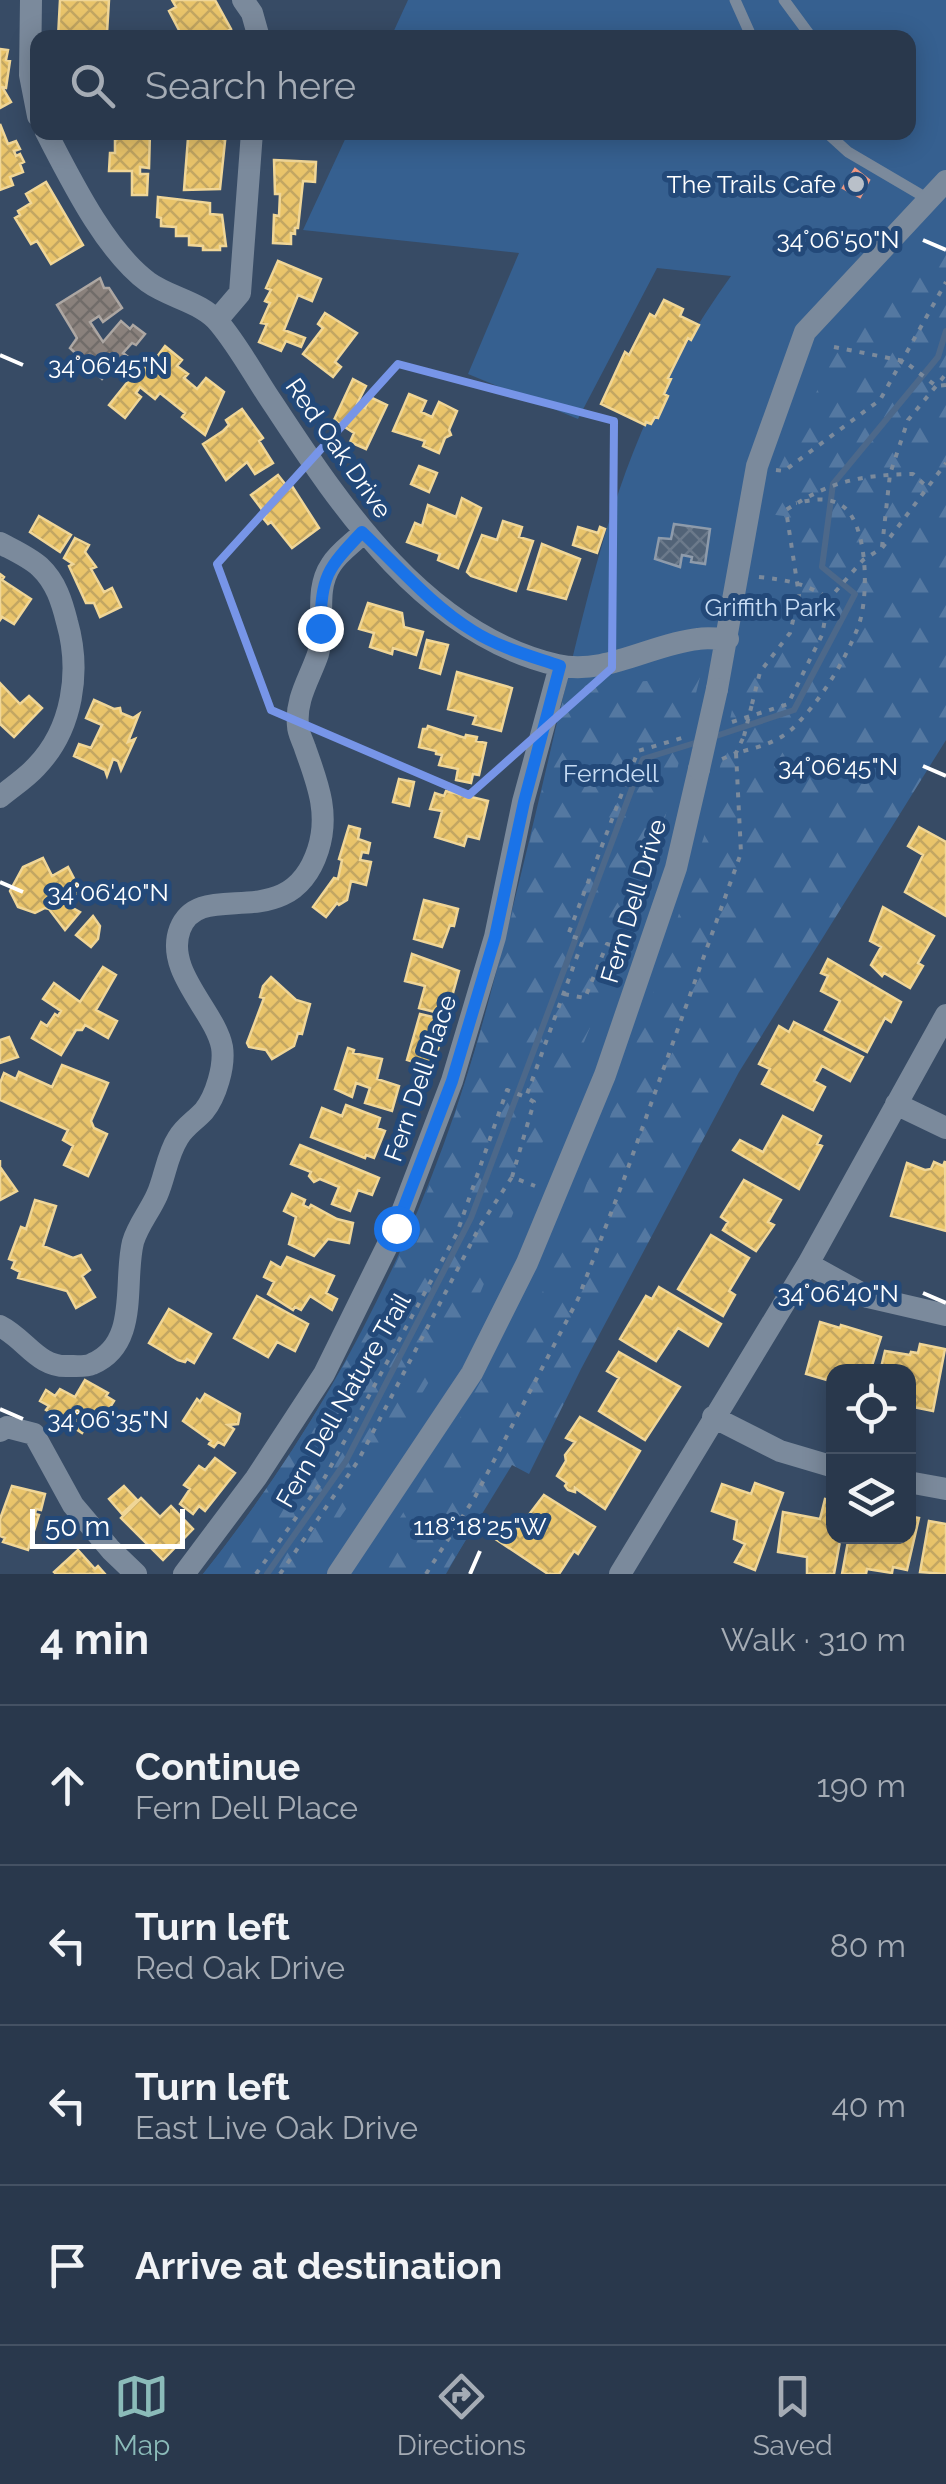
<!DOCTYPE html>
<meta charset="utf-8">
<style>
:root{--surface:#29384c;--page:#354356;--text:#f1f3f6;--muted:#a5acb5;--line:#455264;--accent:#8bbbb9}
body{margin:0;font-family:Raleway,sans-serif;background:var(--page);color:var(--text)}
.controls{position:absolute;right:30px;bottom:30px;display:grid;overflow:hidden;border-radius:20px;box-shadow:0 5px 25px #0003}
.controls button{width:90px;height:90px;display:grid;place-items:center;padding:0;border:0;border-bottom:2px solid var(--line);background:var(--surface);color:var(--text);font:50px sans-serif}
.scale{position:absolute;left:30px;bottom:25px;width:155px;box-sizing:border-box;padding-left:10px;border:5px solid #fff;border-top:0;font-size:28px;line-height:35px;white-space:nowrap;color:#fff;-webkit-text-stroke:8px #234979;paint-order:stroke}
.stop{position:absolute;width:30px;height:30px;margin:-22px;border:8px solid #1a73e8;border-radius:50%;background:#fff}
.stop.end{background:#1a73e8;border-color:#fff;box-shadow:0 2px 10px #0008}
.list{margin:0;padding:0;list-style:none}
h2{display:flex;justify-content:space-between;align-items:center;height:130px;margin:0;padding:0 40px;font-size:42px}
h2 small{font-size:32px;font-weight:400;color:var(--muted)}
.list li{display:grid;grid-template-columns:65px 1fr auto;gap:30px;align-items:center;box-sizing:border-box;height:160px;padding:0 40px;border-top:2px solid var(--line)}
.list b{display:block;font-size:38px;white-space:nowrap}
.list p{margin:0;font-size:32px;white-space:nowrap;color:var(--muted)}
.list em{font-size:32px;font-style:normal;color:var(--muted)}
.icon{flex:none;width:55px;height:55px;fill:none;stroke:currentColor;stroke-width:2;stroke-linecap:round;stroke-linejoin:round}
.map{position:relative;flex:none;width:946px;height:1574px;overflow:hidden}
.search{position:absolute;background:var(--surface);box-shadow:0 5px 25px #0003;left:30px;right:30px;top:30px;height:110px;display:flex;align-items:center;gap:25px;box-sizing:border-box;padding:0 35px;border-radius:20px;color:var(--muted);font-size:38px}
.sheet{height:770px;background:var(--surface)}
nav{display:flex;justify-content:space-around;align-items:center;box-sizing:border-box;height:140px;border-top:2px solid var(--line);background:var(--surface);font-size:28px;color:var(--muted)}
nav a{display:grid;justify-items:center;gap:5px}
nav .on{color:var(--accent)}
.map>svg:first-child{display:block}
.green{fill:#366090}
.forest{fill:url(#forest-firs)}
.homes{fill:url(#homes-cross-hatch);stroke:#f0d697;stroke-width:2.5}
.shops{fill:url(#shops-cross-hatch);stroke:#ee9a85;stroke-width:2.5}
.industry{fill:url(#industry-cross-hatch);stroke:#ada7a3;stroke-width:2.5}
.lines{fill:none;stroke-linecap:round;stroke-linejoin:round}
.stream{stroke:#4c688a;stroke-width:6}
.building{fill:url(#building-cross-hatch);stroke:#8e9bab;stroke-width:2.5}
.path{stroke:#7b8a9c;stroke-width:4;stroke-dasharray:5 8;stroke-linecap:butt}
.lane{stroke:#7b8a9c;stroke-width:11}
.street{stroke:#7b8a9c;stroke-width:22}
.path-bridge{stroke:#7b8a9c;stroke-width:4;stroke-dasharray:5 8;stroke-linecap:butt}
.street-bridge{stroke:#7b8a9c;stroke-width:22}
.route{stroke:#1a73e8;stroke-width:12}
.marked{fill:none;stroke:#7795e8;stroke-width:8;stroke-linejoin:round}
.ticks{fill:none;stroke:#fff;stroke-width:4}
.poi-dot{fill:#b9c0c9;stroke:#234979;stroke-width:4}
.labels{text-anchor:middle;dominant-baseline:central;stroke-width:10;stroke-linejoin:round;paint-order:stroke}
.poi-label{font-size:25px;fill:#fff;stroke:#234979;text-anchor:end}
.street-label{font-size:25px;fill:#fff;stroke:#234979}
.park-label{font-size:25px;fill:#c7dcf4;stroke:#234979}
.ticks-label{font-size:25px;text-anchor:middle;fill:#fff;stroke:#234979;stroke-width:10;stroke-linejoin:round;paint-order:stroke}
</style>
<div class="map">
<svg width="946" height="1574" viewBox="0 0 946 1574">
<defs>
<pattern id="forest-firs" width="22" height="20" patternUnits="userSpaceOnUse" patternTransform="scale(2.5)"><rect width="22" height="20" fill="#366090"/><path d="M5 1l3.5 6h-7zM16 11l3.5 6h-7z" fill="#5478a1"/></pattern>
<pattern id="homes-cross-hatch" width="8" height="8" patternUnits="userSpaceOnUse" patternTransform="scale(2.5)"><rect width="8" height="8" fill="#e9c46a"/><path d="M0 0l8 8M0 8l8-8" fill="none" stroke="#c2a662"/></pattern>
<pattern id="shops-cross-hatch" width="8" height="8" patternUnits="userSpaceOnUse" patternTransform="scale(2.5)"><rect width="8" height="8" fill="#e76f51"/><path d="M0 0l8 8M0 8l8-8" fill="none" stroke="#b86450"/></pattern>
<pattern id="industry-cross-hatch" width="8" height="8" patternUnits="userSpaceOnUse" patternTransform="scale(2.5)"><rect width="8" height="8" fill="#8a817c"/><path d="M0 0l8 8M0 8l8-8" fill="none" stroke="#716c69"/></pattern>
<pattern id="building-cross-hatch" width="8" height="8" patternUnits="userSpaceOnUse" patternTransform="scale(2.5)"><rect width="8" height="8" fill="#526377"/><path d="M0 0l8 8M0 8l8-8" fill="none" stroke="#6c7a8b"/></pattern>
</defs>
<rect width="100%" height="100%" fill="#374b65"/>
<path class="green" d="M408,0h538v659l-427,788 -73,127h-243c135,-168 230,-363 285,-571 24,-90 46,-181 67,-272 24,-99 46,-203 86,-298 23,-55 55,-108 90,-157l-74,-8 -79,151 -110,-45 51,-121 -216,-23 45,-97 560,-1v-94l-517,-1z"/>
<path class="forest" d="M946,225v515l-207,332 -158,297 -52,105 -17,-9 -67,109h-80l74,-119 69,-122 11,5 12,-19 46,-108 74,-211 57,-176 33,-157 52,-32 10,-48 -11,-13 -8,-58 -24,-3 17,-41 71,-144z
M700,677l-41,165 -48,135 -135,326 -83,139 -75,107 -22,25h-93c100,-126 183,-268 238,-419 54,-152 88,-311 125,-468z"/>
<path class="homes" d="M60,0h49l-2,33 3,5h-52z
M172,0h43l16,29 -15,9h-22l-3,-6 -9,4 -13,-25 7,-4z
M0,49l8,1 -2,10 4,1 -4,27 -4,-1 9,15 -11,6z
M0,124l8,20 8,-3 4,8 -6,2 2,5 4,-2 4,8 -4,2 3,8 -13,5 3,8 -13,5z
M120,132h30l-1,36 -9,-1v7h8l-1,21h-15v-24h-23l1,-18h5v-15h5z
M185,132h41l-6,57 -36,1 4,-52h-4z
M274,160l42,2 -1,20 -12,-1 -5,47h-3v6l-4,-1v11l-18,-1 1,-28 5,1 1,-22h-5z
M46,182l37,63 -32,19 -14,-23 -6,3 -16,-26 5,-3 -2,-4 13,-8 -5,-9z
M158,197l52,6v11l12,1 4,31h-6v4h-17v-4l-14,-1v-9h-13v-9l-15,-1v-8l-4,-1z
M278,261l43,18 -9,22 -14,-6 -14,35 21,8 -4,9 -15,-6 -5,10 -22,-9 8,-18 -6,-1 9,-20 -5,-2 6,-11 -5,-2z
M664,300l19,9 -3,7 19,9 -8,15 -3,-2 -20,40 3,1 -7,15 4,2 -10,22 -3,-1 -4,7 -5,-2 -1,3 -44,-21 24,-52 4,3 21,-41 5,3z
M325,313l32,20 -22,29 6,5 -8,10 -30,-23 20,-26 -5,-4z
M165,346l17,14 -5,6 11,8 -4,4 13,11 9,-11 18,14 -19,43 -23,-18 3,-4 -25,-20 -5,6 -15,-12 -4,6 5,4 -16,21 -16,-13 33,-41 6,5z
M353,379l13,7 -9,18 8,4 5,-11 17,8 -21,44 -16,-7 4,-9 -20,-13z
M409,394l17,7 -5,11 11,5 7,-15 18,9 -8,19 2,5 -6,3 -6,15 -16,-7 2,-5 -32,-10z
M242,409l21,29 -4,3 14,22 -18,11 -8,-12 -21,18 -23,-36 20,-13 6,-6 -3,-5z
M419,466l18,7 -8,19 -18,-8z
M278,475l11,14 3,-3 27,42 -27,20 -21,-26 -3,2 -5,-6 3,-3 -15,-20z
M462,498l19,10 -23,60 -20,-8 2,-6 -33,-12 8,-19 7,3 6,-21 28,12z
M39,516l32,19 -11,17 -30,-20z
M503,521l19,6 -3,10 14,4 -17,50 -45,-15 -4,-4 15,-37 15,5z
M578,527l20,6 2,-6 5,2 -8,24 -24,-8z
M75,538l14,7 -4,7 11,15 -5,2 13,23 8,-4 9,19 -21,10 -6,-14h-8l-17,-37 4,-2 -9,-6z
M542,544l38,15 -14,40 -38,-10z
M0,574l4,3 -2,3 29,19 -17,25 -12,-7 -2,3z
M368,603l34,10 2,14 19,5 -7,23 -23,-7 -1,6 -22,-7 4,-14 -15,-4z
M427,640l21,5 -8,29 -20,-6z
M457,672l55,16 -11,43 -28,-7 3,-8 -28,-7z
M0,683l20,21 9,-8 13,12 -28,29 -14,-13z
M94,700l20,9 6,-1 1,5 12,5 6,-4 -11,28 7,-3 -14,31 -3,-9 -5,-2 -6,17 -2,-6 -31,-14 5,-12 12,4 11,-23 -16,-7z
M428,726l37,12 1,-3 11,2 -1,4 10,2 -7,32 -6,-1 -2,9 -15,-3 2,-11 -19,-4 3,-10 -6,-1v-3l-17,-4 4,-18h4z
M399,779l15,3 -5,24 -16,-4z
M446,791l42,10 -9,38 -12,-3 -3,10 -29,-9 7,-26 -12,-2 5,-16 9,3z
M349,826l11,3 -2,10 12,4 -2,10 -6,-1 -2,8 11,2 -5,23 -15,-4 -4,19 -8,5 -2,-2 -11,14 -13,-10 21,-29 4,1 4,-19 -3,-1z
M919,827l27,15v74l-41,-24 18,-37 -15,-9z
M43,858l9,18 16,-9 10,19 1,9 -15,8 16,9 -15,18 -16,-21 -4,-1 -10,5 -17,-6 -8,-16 13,-24z
M424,900l34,9 -4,17 -4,-1 -8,22 -28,-8z
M883,907l51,29 -16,27 5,3 -13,22 -26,-15 -2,3 -11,-11 10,-18 -11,-6z
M93,916l7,10 -2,13 -7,8 -15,-12z
M412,954l47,17 -12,44 -28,-7 6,-22 -20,-5z
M828,959l73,43 -10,20 -6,-4 -18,34 -42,-22 15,-29 -19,-10 7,-15 -7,-3z
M103,967l13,8 -20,35 21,11 -9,17 -23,-13 -3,5h-6l-15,25 -29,-17 9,-16 6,4 8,-12 3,2 3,-5 -18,-12 11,-16 26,19z
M271,977l25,23 14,4 -8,30 -4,-1 -4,13 -22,13 -6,-9 -17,-3 -2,-4 17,-45 -4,-1 3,-11z
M420,1014l26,6 -13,48 -26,-8z
M794,1022l69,35 -13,24 -28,-15 -8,15 11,6 -12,23 -51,-26 8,-15 -11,-5 20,-38 10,6z
M9,1037l9,20 -18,6v-23z
M348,1048l6,2 -1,3 29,6 -5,20 22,7 -7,25 -27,-8 5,-15 -14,-5 -4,14 -17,-8z
M62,1065l46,18 -17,38 3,7 13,6 -19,42 -24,-11 9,-19 -10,-6 5,-10 -68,-30v-17l4,-10 12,6 3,-7 33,15z
M346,1105l34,13 -3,10 8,3 -11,27 -8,-3 -1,3 -54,-21 11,-29 20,8z
M783,1116l38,20 -4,8 5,2 -23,43 -66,-39 7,-10 23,12z
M300,1145l79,33 -7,17 -14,-5 -8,21 -18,-7 7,-17 -19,-8 -6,3 -5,-6 2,-4 -20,-8z
M0,1160v7l17,24 -17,9z
M945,1161l1,70 -55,-15 16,-53 18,7 6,-1 3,-7 9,4z
M744,1180l37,20 -13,22 6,3 -18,26 -33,-21 5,-8 -7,-5z
M292,1194l13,6 -2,5 6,3 2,-3 26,14 16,4 -4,20 -21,-4 -14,17 -25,-12 7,-27 -12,-6z
M35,1200l21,6 -13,40 30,12 8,-3 9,15 -8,6 13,21 -19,11 -9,-17 -49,-13 2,-6 -8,-4 3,-7 -6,-2 12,-32 5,2z
M711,1235l38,23 -20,33 6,4 -12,21 -45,-27z
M287,1257l47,19 -8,17 11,6 -5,11 -22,-14 -9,14 -6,-3 -2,3 -25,-16 6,-12 -10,-5 7,-15 10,6z
M659,1287l62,37 -13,22 -30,-18 -22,33 -36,-22 26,-43 6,3z
M257,1296l51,28 -13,27 -18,-9 -9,15 -34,-19z
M169,1309l42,25 -17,29 -7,-4 -2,3 -7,-2 -29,-17z
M820,1322l20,6 1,-3 40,12 -11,35h-36v10l-28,-8z
M920,1344l25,5 -12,62 -25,-5v-34h-28l5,-21 25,4 1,-3 7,1z
M619,1352l61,35 -35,53 -46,-29 20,-33 -12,-7z
M85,1380l23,13 -2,3 8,5 -7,11 -7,-4 -7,11 -2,-1 -4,11 -2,-1 -3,5 -36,-23 3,-4 -9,-5 6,-11 9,6 5,-7 15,8z
M205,1394l35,20 -2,10 -10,1 6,4 -10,16 -6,-3 -4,5 -5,-3 2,-3 -28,-20 14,-22 3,3z
M580,1417l60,34 -35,58 -30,-21v4l-7,-2 -3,-4 2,-3 -10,-7 9,-15 -1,-6 10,-13 -9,-4z
M215,1458l20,15 -30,38 -6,-5 -6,8 -13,-10 10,-15 -6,-4 15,-19 6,4z
M755,1483l28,10 -28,77 -20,-8 10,-18 -11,-5 3,-19 -25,-9 10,-27 29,10z
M12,1486l33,8 -4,16 -5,-1 -1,5 4,1 -11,35 -25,-8 2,-4 -5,-2v-17z
M124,1486l13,14 -15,14 -13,-15z
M544,1495l51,32 -17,27 -4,-3 -15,23h-11l-57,-38 10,-17 17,10z
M141,1498l19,19 11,-11 22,23 -30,31 -42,-42z
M825,1499l9,2v35h7l-7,38h-27v-17l-29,-5 5,-40 37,7z
M908,1516l11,2 -12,52 -14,-3 -1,6 -25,-4 -1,5h-24l7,-38h59z
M929,1521l17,3v50l-26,-2z
M78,1550l17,19 3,-3 7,8h-49l-2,-2z"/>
<path class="shops" d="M855,169l14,11 -9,17 -17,-9z"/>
<path class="industry" d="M100,278l4,10h5l13,20 -19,14 -4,-6 -9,6 13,20 18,-21 9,8 3,-4 12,9 -9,11 -4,-2 -9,10 4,3 -8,11 -4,-3 -13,15 -32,-31 7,-10 -20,-33z"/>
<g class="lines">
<path class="stream" d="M710,738l84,-28 61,-116 -33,-27 11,-83 105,-127 8,-26
M267,1574l79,-113 125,-243 172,-459 55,-17"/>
</g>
<path class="building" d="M674,524l36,5 -5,35 -14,-2 1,-5 -10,-2 -2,12 -25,-8 4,-21 12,1z"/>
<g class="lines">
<path class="path" d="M834,347l70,14 32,25 10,-1
M776,470l8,1 96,-71 66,-118
M882,547l8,-73 18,-54 38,-46
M759,577c27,3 47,6 70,22
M752,704l8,-32 30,-39 9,-38 -13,-85c45,-29 74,-35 127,-36l13,12
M732,722l56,-18 34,-69 7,-36 34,-39 19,-12 64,-85
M722,759l14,-6 8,-17
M564,994l21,4 22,-54 20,6
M512,1177l22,-75 -8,-5
M256,1574l69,-97 132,-244 50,-143 19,7 57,-157 -15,-5 70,-184 47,-14
M280,1574l78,-113 122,-235 32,-49 23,9
M426,1574l49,-77 103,-198 46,-120 117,-326 -5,-100c23,-6 45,-11 61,-29 25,-26 48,-63 61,-97 11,-27 11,-105 -17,-122 -15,-9 -30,-5 -45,-2"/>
<path class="lane" d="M735,0l17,38
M784,0l28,38
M826,132l22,20 80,47"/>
<path class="street" d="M31,0l-1,75 8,41
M243,0l9,13 7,25
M46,132c25,48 59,118 102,150 22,16 54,20 71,41 21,25 37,56 55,82 69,105 153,230 283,260 48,11 94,-21 141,-26 9,-2 20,0 30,0
M217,320l23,-27 12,-161
M0,543c13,7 29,14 40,24 16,15 22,35 27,55 14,49 6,107 -31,145 -10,11 -24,20 -36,30
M717,689l40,-223 48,-134 141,-151
M896,1104l50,24
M808,1264l60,33 78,18
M0,1326c26,13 38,42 69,40 7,0 17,1 23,-2 48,-20 31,-82 41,-122 5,-17 17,-31 24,-47 8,-18 10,-40 21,-57 6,-11 18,-18 26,-27 12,-15 21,-45 18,-64 -7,-36 -58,-76 -42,-118 21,-54 109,10 138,-79 12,-37 -1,-68 -13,-102 -2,-7 -7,-15 -7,-22 -3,-27 12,-48 20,-72 9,-29 -5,-62 13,-89 7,-12 22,-22 32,-32
M713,1417l67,34 54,16
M0,1431l7,-4 27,7 39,71 38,45 25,24
M908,1482l38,7
M184,1574l72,-96 68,-104 72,-146 56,-147 43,-144 28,-135 37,-136
M338,1574l134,-201 55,-110 78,-188 71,-207 23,-99
M620,1574l188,-310 138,-249"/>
<path class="path-bridge" d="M744,736l8,-32"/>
<path class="street-bridge" d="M699,769l18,-80"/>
</g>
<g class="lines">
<path class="route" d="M320,628c2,-53 6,-58 42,-96 36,34 70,74 111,99 27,17 58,25 87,35l-36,136 -29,135 -43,144 -56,147"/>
</g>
<path class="marked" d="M398,364l216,57 -2,247 -143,127 -198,-85 -54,-146z"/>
<path class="ticks" d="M923,240l23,10M0,355l23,10M923,766l23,10M0,882l23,10M923,1293l23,10M0,1409l23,10M470,1574l10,-23"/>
<circle class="poi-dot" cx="856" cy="184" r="10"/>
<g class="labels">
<g class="poi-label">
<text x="836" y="184">The Trails Cafe</text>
</g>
<g class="street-label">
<text transform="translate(339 448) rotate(55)">Red Oak Drive</text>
<text transform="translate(633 901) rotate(-73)">Fern Dell Drive</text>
<text transform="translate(420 1078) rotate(-71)">Fern Dell Place</text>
<text transform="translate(343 1400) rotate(-60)">Fern Dell Nature Trail</text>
</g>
<g class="park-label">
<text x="770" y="607">Griffith Park</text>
<text x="611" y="773">Ferndell</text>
</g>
</g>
<g class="ticks-label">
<text x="838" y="248">34°06'50"N</text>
<text x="108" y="374">34°06'45"N</text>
<text x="838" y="775">34°06'45"N</text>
<text x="108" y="901">34°06'40"N</text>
<text x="838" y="1302">34°06'40"N</text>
<text x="108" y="1428">34°06'35"N</text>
<text x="480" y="1535">118°18'25"W</text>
</g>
</svg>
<div class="controls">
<button><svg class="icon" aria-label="locate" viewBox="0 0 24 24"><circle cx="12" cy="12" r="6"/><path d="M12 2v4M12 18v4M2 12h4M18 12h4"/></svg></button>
<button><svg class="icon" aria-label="layers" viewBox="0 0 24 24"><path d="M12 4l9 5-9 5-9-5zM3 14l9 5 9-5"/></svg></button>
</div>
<div class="scale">50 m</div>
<div class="stop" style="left:396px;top:1228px"></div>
<div class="stop end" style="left:320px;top:628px"></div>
<div class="search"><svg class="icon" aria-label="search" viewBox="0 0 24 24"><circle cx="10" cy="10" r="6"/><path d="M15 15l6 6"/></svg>Search here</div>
</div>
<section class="sheet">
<h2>4 min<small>Walk · 310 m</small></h2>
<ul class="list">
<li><svg class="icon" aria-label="ahead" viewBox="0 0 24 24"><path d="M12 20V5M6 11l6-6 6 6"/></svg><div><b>Continue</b><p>Fern Dell Place</p></div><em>190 m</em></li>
<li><svg class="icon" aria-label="left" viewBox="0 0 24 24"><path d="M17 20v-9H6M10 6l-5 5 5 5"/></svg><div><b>Turn left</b><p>Red Oak Drive</p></div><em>80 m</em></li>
<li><svg class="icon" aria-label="left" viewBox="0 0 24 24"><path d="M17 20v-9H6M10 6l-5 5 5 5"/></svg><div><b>Turn left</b><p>East Live Oak Drive</p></div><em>40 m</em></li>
<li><svg class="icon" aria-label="arrive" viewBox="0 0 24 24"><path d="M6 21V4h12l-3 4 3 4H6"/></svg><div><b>Arrive at destination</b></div></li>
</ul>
</section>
<nav>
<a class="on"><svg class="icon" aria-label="map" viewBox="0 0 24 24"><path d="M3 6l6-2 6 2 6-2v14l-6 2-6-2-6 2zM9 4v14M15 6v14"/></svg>Map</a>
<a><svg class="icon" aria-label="directions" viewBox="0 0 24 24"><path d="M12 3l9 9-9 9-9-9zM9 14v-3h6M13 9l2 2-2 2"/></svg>Directions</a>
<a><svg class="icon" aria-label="saved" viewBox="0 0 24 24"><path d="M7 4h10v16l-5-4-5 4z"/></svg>Saved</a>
</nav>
